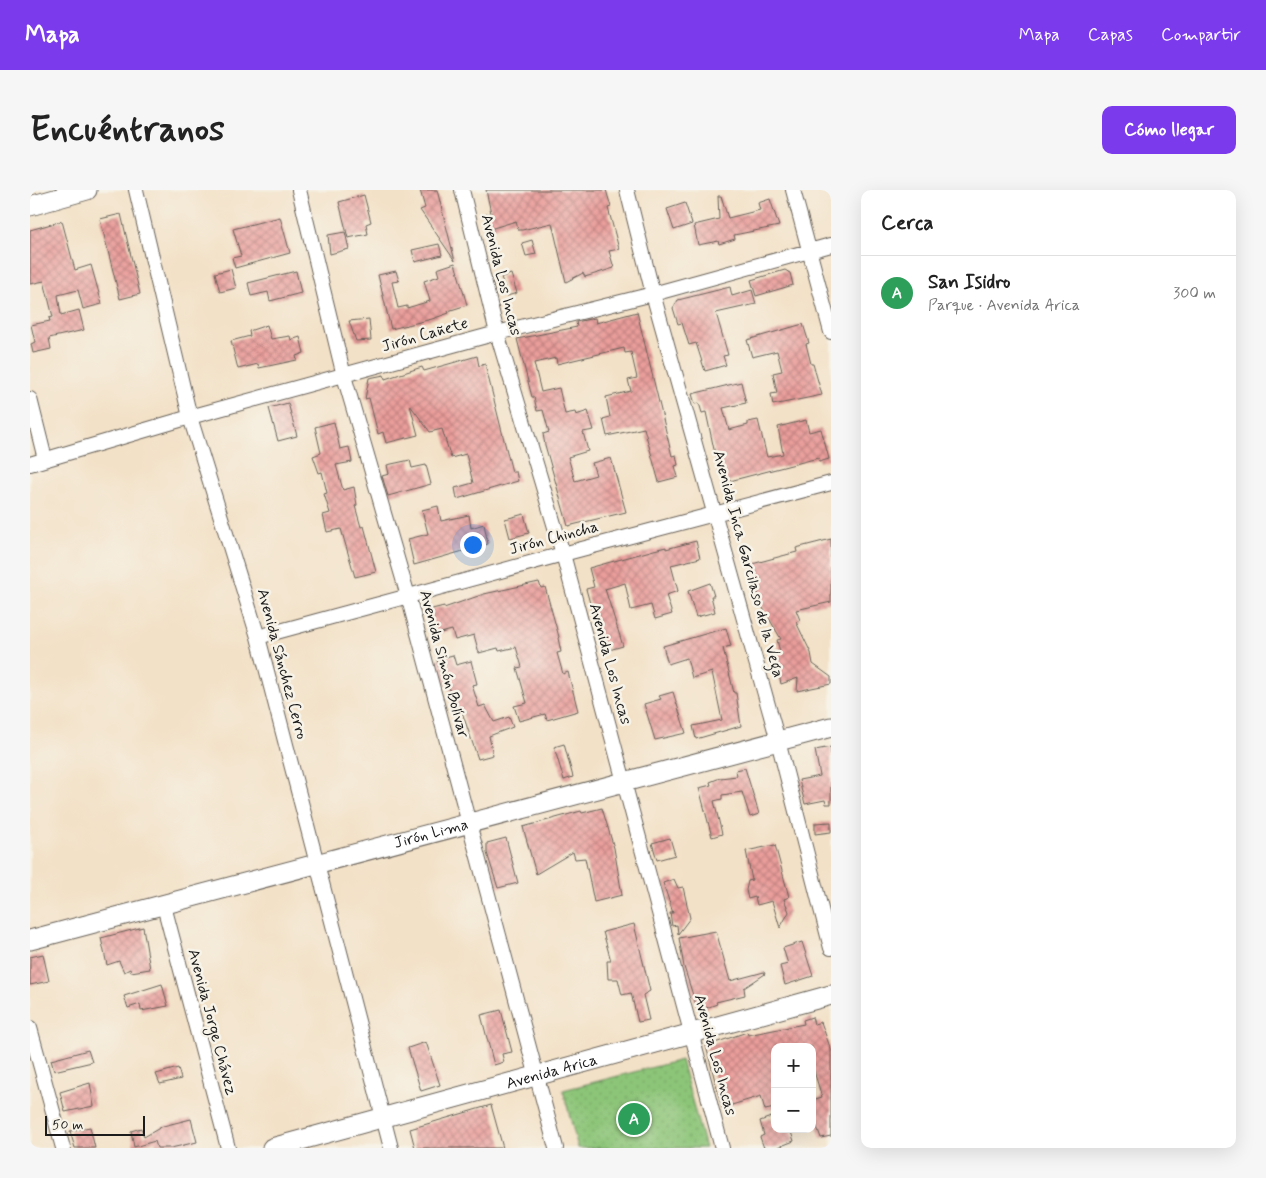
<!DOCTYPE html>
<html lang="es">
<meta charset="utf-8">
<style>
:root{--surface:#fff;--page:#f6f6f6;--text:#222;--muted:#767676;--line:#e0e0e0;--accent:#7c3aed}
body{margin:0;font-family:Mynerve,sans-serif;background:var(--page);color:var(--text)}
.controls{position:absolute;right:15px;bottom:15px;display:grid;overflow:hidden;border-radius:10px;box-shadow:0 5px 20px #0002}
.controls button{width:45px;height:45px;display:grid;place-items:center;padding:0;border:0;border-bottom:1px solid var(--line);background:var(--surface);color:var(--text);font:25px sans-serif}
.scale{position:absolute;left:15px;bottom:12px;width:100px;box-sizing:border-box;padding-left:5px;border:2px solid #1c1c1c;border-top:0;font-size:14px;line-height:18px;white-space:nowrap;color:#1c1c1c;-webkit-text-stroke:4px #f7f3e8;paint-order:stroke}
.you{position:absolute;left:442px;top:354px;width:18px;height:18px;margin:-12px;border:4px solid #fff;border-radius:50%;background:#1a73e8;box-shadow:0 0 0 8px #1a73e833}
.badge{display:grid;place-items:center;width:32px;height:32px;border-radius:50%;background:var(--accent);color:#fff;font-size:16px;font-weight:700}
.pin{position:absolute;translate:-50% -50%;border:2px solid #fff;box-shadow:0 1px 5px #0006}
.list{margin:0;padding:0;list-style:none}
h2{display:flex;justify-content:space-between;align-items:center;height:65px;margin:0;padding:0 20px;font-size:21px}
h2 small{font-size:16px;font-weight:400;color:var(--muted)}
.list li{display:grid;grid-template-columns:32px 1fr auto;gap:15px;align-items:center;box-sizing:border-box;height:75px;padding:0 20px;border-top:1px solid var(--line)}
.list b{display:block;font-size:19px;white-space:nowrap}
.list p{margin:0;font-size:16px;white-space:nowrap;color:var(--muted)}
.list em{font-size:16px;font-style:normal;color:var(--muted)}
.map{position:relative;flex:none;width:801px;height:958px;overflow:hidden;border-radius:10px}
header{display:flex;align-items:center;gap:30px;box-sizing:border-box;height:70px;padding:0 25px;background:var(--accent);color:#fff}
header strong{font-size:24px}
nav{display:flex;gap:28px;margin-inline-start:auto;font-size:18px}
.intro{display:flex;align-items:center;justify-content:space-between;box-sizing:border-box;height:120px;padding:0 30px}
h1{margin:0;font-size:35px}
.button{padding:12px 22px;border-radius:10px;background:var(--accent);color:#fff;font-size:18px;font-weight:700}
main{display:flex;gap:30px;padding:0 30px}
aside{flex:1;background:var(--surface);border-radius:10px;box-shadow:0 5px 20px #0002}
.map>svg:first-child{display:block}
.park{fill:url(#park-dots);stroke:#54704a}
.building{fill:url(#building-cross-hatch)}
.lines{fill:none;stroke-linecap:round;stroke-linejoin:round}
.street-casing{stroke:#676158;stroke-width:16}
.secondary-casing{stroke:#676158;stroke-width:21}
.street{stroke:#fff;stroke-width:14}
.secondary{stroke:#fff;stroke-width:19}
.labels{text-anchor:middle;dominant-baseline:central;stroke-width:5;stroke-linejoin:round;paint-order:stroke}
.street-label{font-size:16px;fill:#1c1c1c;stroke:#f7f3e8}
</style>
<header>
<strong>Mapa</strong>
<nav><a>Mapa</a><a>Capas</a><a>Compartir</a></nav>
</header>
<div class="intro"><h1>Encuéntranos</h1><a class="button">Cómo llegar</a></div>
<main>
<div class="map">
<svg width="801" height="958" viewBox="0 0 801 958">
<defs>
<pattern id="park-dots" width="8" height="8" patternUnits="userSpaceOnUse" patternTransform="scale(1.25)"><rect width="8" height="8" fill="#8cc578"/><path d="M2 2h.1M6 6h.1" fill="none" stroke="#78a967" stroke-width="1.8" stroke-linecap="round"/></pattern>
<pattern id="building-cross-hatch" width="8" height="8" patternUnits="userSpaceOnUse" patternTransform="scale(1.25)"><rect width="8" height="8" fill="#ea9e9b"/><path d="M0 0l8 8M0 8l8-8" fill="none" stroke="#bd807e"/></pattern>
</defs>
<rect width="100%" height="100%" fill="#f7f3e8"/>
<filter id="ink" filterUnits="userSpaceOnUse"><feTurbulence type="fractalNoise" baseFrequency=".02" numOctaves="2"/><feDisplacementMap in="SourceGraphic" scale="10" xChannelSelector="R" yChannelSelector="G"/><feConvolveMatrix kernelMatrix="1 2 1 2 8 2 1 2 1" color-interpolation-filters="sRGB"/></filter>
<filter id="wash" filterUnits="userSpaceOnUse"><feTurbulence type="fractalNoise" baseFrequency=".0096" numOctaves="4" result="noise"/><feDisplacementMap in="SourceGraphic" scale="20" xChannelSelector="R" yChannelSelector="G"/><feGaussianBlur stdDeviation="1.12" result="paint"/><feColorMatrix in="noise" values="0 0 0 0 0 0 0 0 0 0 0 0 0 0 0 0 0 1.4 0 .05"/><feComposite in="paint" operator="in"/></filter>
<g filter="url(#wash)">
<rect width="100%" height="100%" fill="#f3e1c7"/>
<path class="park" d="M651,870l24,88h-127l-15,-58z"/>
<g id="blocks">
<path class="building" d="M390,0h17l18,71 -35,-51 5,-2z
M456,0h120l5,17 -3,1 11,41 -10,2 5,17 -29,9 -2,-4 -17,9 -14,-59 -30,7h-4l-2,-9 -26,8 -4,-15 5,-1z
M334,5l7,27 -5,2 2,10 -20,4 -9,-36z
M688,6h3l7,22 32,-8 -2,-7 12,-4 9,27 -45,9 1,4 -16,5 -1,-3 -20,4 -4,-20 25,-6z
M655,13l7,21 -18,6 -7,-21z
M91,24l19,80 -20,5 -20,-80z
M250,27l10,36 -55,15 -3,-10 9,-2 -8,-27z
M32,31l13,49 16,-5 11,39 -19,5 -5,-19 -20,5 3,20 18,-5 5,20 -35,8 2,11 -18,4 -2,-9 4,-2 -4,-17 19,-4 -1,-3 4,-1 -9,-36 -14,3v-54z
M315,42l4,17 -19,5 -2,-19z
M502,50l4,14 -10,2 -4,-13z
M409,54l3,11 -27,7 -3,-12z
M425,73l12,42 -19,6 1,2 -17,6 -41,10 -13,-54 18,-4 3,10 -7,1 6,26 9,-2v2l23,-7 -6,-20 15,-5 -2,-7z
M201,79l5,19 -16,4 -5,-19z
M755,80l5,3 3,12 -37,11 -5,-16z
M266,81l5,22 -31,8 -2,-9 -17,4 -3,-13z
M481,84l6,19 -10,3 -6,-19z
M700,97l2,9 20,-6 4,14 -40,9 12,42 -5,1 3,9 -21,6 -9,-28 -7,2 -7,-22 -4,1 -5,-16 5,-8z
M607,122l35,144 4,-1 2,10 -3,1 3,11 -19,5 -15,-54 -37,8 -4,-17 7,-2 -4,-20 25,-6 -3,-11 9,-2 -6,-26 -6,1 -1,-5 -67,16 -1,-6 -22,5 7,29 18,-4 6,26 10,-2 1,3 12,-4 6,19 -11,2 5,19 -20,6 7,24 21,-6 -4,-12 19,-5 15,54 -58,14 -23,-81 -2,-11 6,-2 -6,-22 -6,1 -3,-14h-2l-15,-58 60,-12 -1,-5 19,-4 1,5z
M339,129l2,21 -15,1 -7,-20z
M773,134l6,19 -3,1 5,20h2l9,31 -49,10 -2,-11 6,-1 -4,-20 9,-2 -5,-20 -25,6 -5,-17z
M237,135l4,14 19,-3 1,4 9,-3 4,16 -8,3 1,4 -38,8 -1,-4 -20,5 -7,-28 19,-5 -1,-5z
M447,166l2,10 6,-2 27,108h4l2,9 -61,18 -2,-11 18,-5 -7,-29 -15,4 -9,-29 -12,3 -20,-27 8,30 -32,8 -3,-11 -5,2 -9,-36 -4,1 4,-21 15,-3 1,4 37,-12 2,4z
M711,192l5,21 -23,5 6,22 19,-5v-3l10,-2 9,37 16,-3 -5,-27 28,-7 3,12 12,-3 8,30 -10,3 -1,-4 -92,24 -3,-11 -4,2 -13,-61 -4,1 -3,-10 -4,1 -3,-10z
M258,213l9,33 -19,5 -9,-33z
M304,232l6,27 9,-2 3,15 -16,3 7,25 11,-3 3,18 -2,1 6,21 3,-1 12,46 -21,5 -14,-48 -14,3 -4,-17 7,-2 -6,-19 3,-1 -5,-21 -3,1 -6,-17 8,-3 -6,-26z
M380,270l2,8 14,-3 5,19 -43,12 -6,-20 7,-2 -2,-9z
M408,316l3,15 28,-6 2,13 13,-4 4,20 -74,21 -6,-26 20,-5 -6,-24z
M494,324l5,19 -19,5 -5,-19z
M801,349v63l-35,8 4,10 -4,2 15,31 2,11 18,13v7l-34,7 1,-13 -17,6 -6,-30 5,-2 -3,-12 4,-1 -21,-36 -8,-39 45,-12 -1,-4z
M666,351l4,17 -29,7 7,26 -12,4 6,19 -17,5 -4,-14 -20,5 -6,-27 -20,6 18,57 -14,4 -2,-9 -8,2 -5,-18h2l-10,-36 8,-2 -5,-19 65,-18 12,-3v2z
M509,392l2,6 4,-1 14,50 -1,1 3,14 -4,1 6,21 5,-2 10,39 -31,9 -2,-6 -26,7 -5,-15 13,-3 -10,-35 5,-1 -6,-20 -17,4 -1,-3 -19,5 -5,-18 -19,5 -3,-10 -19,5 -6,-21 5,-5 12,-3v2l40,-14z
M680,393l4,13h-3l4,16 -19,5 -8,-26z
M696,438l5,18 -8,2 11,45h2l5,33 -45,13 -3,-13 29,-6 -10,-48 -20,6 -5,-20 -19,6 -5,-18z
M423,465l3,10 15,-4 6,23 -5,1 7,22 6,-2 9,17 15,-5 4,10 -24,9 4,19 -15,4 -16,-47 -5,2 -9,-30 -4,1 -7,-26z
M643,502l13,41 -31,7 -11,-36 17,-5 -2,-3z
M534,554l9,33 -9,3 -10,-33z
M801,557v57h-5l-1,-4 -20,4 -6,-24 21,-4 -5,-26z
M715,578l14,46 -9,3 -8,-25 -20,3v4l-8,2 8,33 -10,3 -13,-49 12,-3 -1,-3 10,-4 17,-2 -1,-6z
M572,618l12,40 8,47 -28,7 -9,-44 -10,1 -2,-7 -37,22 -13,-47 58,-16 1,2z
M801,632v10l-16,2v-11z
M476,648l12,45 -20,5 -11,-35v-10z
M640,648l5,17 -18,5 -5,-17z
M745,655l14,52 -5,2 5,13 -9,16 -8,-27 -15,4 -2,-8 -7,2 -2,-9 2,-9 4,-1 -6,-29z
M644,689l4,9 5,-1 7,31 -12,16 -1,-9 -5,1 -2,-13h3l-10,-30z
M604,734l16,67 -7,4 6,25 -11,2 -7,-29 -9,2 -4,-16h-10l-1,-18h4l-8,-29z
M113,737l7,42 -19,3 -1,-3 -6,3 -5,-11 -12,4 -6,-27z
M686,741l14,50 34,-9 1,2 -21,14 1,7 -29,7 1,2 -19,7 -14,-44 -5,-29z
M772,752l11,34 -28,9 -5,-19 8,-2 -5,-16z
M13,764l6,27 -19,4v-28z
M132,794l6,22 -27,5 -1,-7 -12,4 -4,-12z
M471,820l11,42 -10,2 2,8 -10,3 -13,-50z
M782,827l2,7 7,-2 10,28v86l-10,2 -9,-25v-13l10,-3 -10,-32v-18h-37v61l-10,2 -4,-14 -39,12 -16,-62 41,-14 1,3 56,-11 -1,-4z
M396,852l14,43 -19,6 -13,-43z
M58,860l4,12 -38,9 -3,-11z
M148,878l3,11 -21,5 -4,-10z
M60,893l4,23 -29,6 -5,-20z
M461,915l12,43h-88l-5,-19z
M741,927l4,12h15l4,12 -18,7h-12l-4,-11 4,-2 -4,-14z
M161,929l6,23 -26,6h-14l-2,-7 -21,6 -3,-16 10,-3 3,9 19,-11z
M60,937l5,21h-20l-5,-17z"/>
</g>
</g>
<g filter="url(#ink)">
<use href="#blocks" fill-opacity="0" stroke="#676158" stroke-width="1"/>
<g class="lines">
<g class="street-casing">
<path id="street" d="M106,0l54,227 68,220 133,511
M269,0l45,186 64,220 148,552
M432,0l35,143 66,221 159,594
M597,0l26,104 125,447 53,207
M763,0l38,142
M0,209l15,60
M0,274l160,-47 307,-84 156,-39 178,-49
M228,447l305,-83 268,-71
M134,716l64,242
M0,838l33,120"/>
</g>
<g class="secondary-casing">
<g id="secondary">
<path d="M0,16l57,-16"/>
<path id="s1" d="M0,750l801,-213"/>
<path id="s2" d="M242,958l559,-153"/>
</g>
</g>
<use href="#street" class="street"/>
<use href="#secondary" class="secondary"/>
</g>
</g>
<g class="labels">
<g class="street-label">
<text transform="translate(471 85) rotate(76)">Avenida Los Incas</text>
<text transform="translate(395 145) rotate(-16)">Jirón Cañete</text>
<text transform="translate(524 348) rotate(-15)">Jirón Chincha</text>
<text transform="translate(718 374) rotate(75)">Avenida Inca Garcilaso de la Vega</text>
<text transform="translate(252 474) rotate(75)">Avenida Sánchez Cerro</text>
<text transform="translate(414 474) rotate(75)">Avenida Simón Bolívar</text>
<text transform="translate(580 474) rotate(75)">Avenida Los Incas</text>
<text stroke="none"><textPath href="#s1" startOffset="415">Jirón Lima</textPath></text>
<text transform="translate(182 832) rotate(75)">Avenida Jorge Chávez</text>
<text transform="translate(685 865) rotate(75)">Avenida Los Incas</text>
<text stroke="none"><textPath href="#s2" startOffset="290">Avenida Arica</textPath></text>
</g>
</g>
</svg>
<div class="controls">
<button>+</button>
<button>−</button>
</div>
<div class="scale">50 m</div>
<div class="you"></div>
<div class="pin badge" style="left:604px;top:929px;background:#2e9e5b">A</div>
</div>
<aside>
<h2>Cerca<small></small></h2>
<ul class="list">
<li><span class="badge" style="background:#2e9e5b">A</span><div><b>San Isidro</b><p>Parque · Avenida Arica</p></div><em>300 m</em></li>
</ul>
</aside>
</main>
